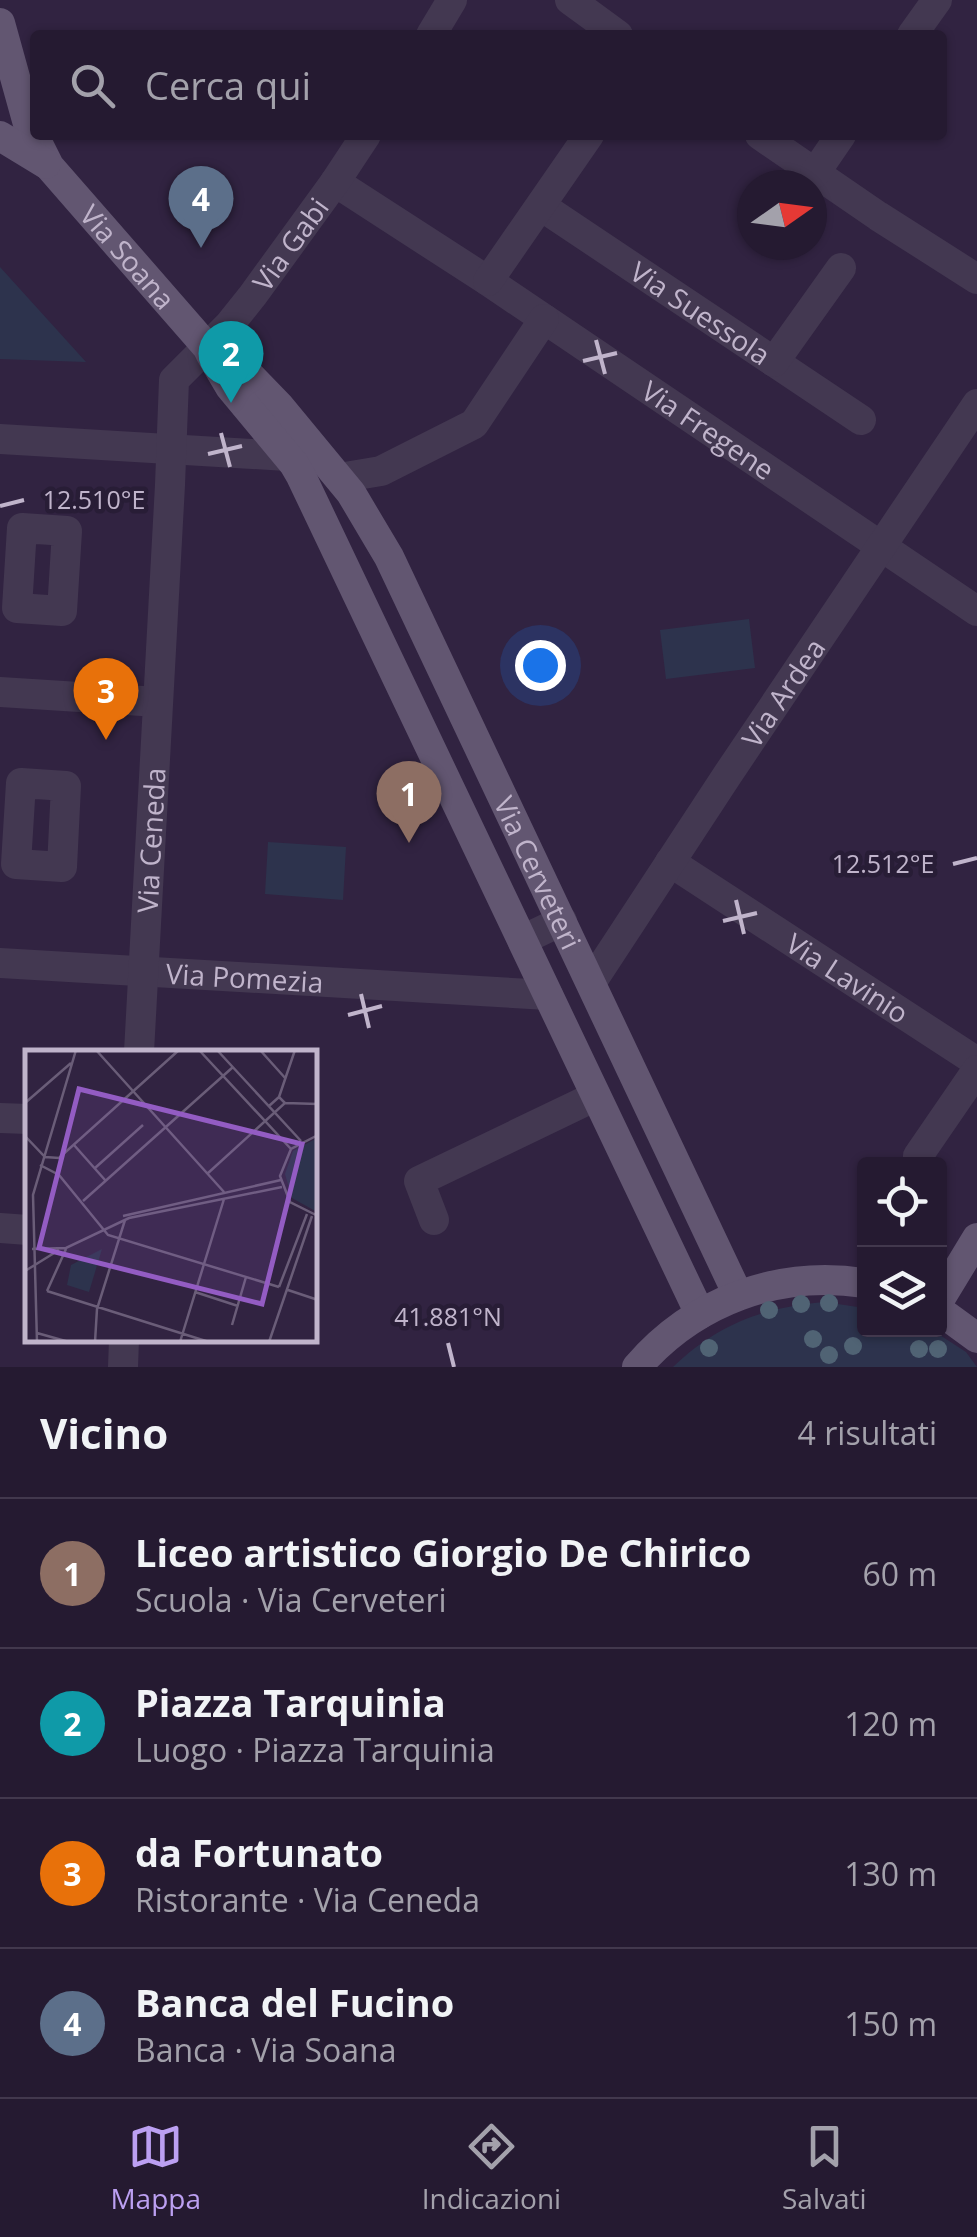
<!DOCTYPE html>
<html lang="it">
<meta charset="utf-8">
<style>
:root{--surface:#251a31;--page:#2d2339;--text:#f1f3f6;--muted:#a3a1ab;--line:#42384d;--accent:#bca0f2}
body{margin:0;font-family:"Open Sans",sans-serif;background:var(--page);color:var(--text)}
.controls{position:absolute;right:30px;bottom:30px;display:grid;overflow:hidden;border-radius:10px;box-shadow:0 2px 8px #0004}
.controls button{width:90px;height:90px;display:grid;place-items:center;padding:0;border:0;border-bottom:2px solid var(--line);background:var(--surface);color:var(--text);font:50px sans-serif}
.compass{position:absolute;left:737px;top:170px;width:90px;height:90px;border-radius:50%;background:var(--surface);box-shadow:0 2px 8px #0004;rotate:76deg}
.you{position:absolute;left:540px;top:665px;width:35px;height:35px;margin:-25px;border:8px solid #fff;border-radius:50%;background:#1a73e8;box-shadow:0 0 0 15px #1a73e833}
.badge{display:grid;place-items:center;width:65px;height:65px;border-radius:50%;background:var(--accent);color:#fff;font-size:32px;font-weight:700}
.pin{position:absolute;translate:-50% -82px;filter:drop-shadow(0 2px 5px #0008)}
.pin::after{content:'';position:absolute;top:52px;width:35px;height:30px;background:inherit;clip-path:polygon(0 0,100% 0,50% 100%)}
.list{margin:0;padding:0;list-style:none}
h2{display:flex;justify-content:space-between;align-items:center;height:130px;margin:0;padding:0 40px;font-size:42px}
h2 small{font-size:32px;font-weight:400;color:var(--muted)}
.list li{display:grid;grid-template-columns:65px 1fr auto;gap:30px;align-items:center;box-sizing:border-box;height:150px;padding:0 40px;border-top:2px solid var(--line)}
.list b{display:block;font-size:38px;white-space:nowrap}
.list p{margin:0;font-size:32px;white-space:nowrap;color:var(--muted)}
.list em{font-size:32px;font-style:normal;color:var(--muted)}
.icon{flex:none;width:55px;height:55px;fill:none;stroke:currentColor;stroke-width:2;stroke-linecap:round;stroke-linejoin:round}
.map{position:relative;flex:none;width:977px;height:1367px;overflow:hidden}
.search{position:absolute;background:var(--surface);box-shadow:0 2px 8px #0004;left:30px;right:30px;top:30px;height:110px;display:flex;align-items:center;gap:25px;box-sizing:border-box;padding:0 35px;border-radius:10px;color:var(--muted);font-size:38px}
.sheet{height:730px;background:var(--surface)}
nav{display:flex;justify-content:space-around;align-items:center;box-sizing:border-box;height:140px;border-top:2px solid var(--line);background:var(--surface);font-size:28px;color:var(--muted)}
nav a{display:grid;justify-items:center;gap:5px}
nav .on{color:var(--accent)}
.map>svg:first-child{display:block}
.green{fill:#2d334d}
.lines{fill:none;stroke-linecap:round;stroke-linejoin:round}
.minor{stroke:#433851;stroke-width:30}
.major{stroke:#625671;stroke-width:30}
.tree{fill:#506374}
.ticks{fill:none;stroke:#c0b4cb;stroke-width:4}
.labels{text-anchor:middle;dominant-baseline:central;stroke-width:9;stroke-linejoin:round;paint-order:stroke}
.street-label{font-size:28px;fill:#c0b4cb;stroke:#281d36}
.inset-road{fill:none;stroke:#6a5d78;stroke-width:2.5}
.view{fill:#935cc3;fill-opacity:0.15;stroke:#935cc3;stroke-width:5}
.inset-edge{fill:none;stroke:#c0b4cb;stroke-width:5}
.ticks-label{font-size:25px;text-anchor:middle;fill:#c0b4cb;stroke:#281d36;stroke-width:9;stroke-linejoin:round;paint-order:stroke}
</style>
<div class="map">
<svg width="977" height="1367" viewBox="0 0 977 1367">
<rect width="100%" height="100%" fill="#312341"/>
<path class="green" d="M0,267l86,95 -86,-3z
M749,619l6,49 -89,11 -6,-49z
M268,842l78,5 -3,53 -78,-6z
M825,1302l39,6v22h68l34,22 11,15h-304c45,-43 91,-60 152,-65z"/>
<g class="lines">
<g class="minor">
<path d="M570,0l48,35"/>
<path d="M431,35l21,-35"/>
<path d="M912,35l25,-35"/>
<path d="M760,135l118,81 99,63"/>
<path d="M815,173l26,-38"/>
<path id="s1" d="M335,182l153,99 489,330"/>
<path id="s2" d="M541,206l320,214"/>
<path d="M488,281l101,-146"/>
<path d="M774,362l67,-94"/>
<path d="M0,439l287,17"/>
<path d="M339,478l42,-7 93,-47 70,-105"/>
<path d="M22,528l45,3 -5,80 -45,-3z"/>
<path d="M0,692l158,10"/>
<path d="M21,783l45,3 -4,81 -46,-3z"/>
<path id="s3" d="M670,862l307,200"/>
<path d="M522,940l40,-19"/>
<path id="s4" d="M0,963l548,32"/>
<path id="s5" d="M591,983l137,-209 249,-370"/>
<path id="s6" d="M139,1052l31,-567 4,-105 55,-55 24,-30 82,-113 31,-47"/>
<path d="M0,1118l28,1"/>
<path d="M918,1156l59,-86"/>
<path d="M434,1220l-15,-39 177,-85"/>
<path d="M0,1228l28,2"/>
<path d="M123,1367l1,-27"/>
</g>
<g class="major">
<path id="s7" d="M0,23l28,101 21,42 158,181 42,28 31,32 71,86 38,64 349,738"/>
<path d="M0,136l46,28"/>
<path d="M210,353l20,34 64,77 7,12 399,838"/>
<path d="M940,1299l37,-61"/>
<path d="M940,1311l37,27"/>
<path d="M637,1367c57,-66 141,-97 227,-84"/>
</g>
</g>
<g class="tree">
<circle cx="829" cy="1303" r="9"/>
<circle cx="801" cy="1304" r="9"/>
<circle cx="769" cy="1310" r="9"/>
<circle cx="813" cy="1339" r="9"/>
<circle cx="853" cy="1346" r="9"/>
<circle cx="709" cy="1348" r="9"/>
<circle cx="919" cy="1349" r="9"/>
<circle cx="938" cy="1349" r="9"/>
<circle cx="829" cy="1355" r="9"/>
</g>
<path class="ticks" d="M596,340l9,34M583,361l34,-8M221,433l9,34M208,454l34,-8M0,506l24,-6M953,864l24,-6M736,900l8,34M723,921l34,-8M361,994l8,34M348,1015l34,-9M448,1343l6,24"/>
<g class="labels">
<g class="street-label">
<text stroke="none"><textPath href="#s6" startOffset="852">Via Gabi</textPath></text>
<text stroke="none"><textPath href="#s7" startOffset="272">Via Soana</textPath></text>
<text stroke="none"><textPath href="#s2" startOffset="192">Via Suessola</textPath></text>
<text stroke="none"><textPath href="#s1" startOffset="448">Via Fregene</textPath></text>
<text stroke="none"><textPath href="#s5" startOffset="348">Via Ardea</textPath></text>
<text stroke="none"><textPath href="#s6" startOffset="212">Via Ceneda</textPath></text>
<text stroke="none"><textPath href="#s7" startOffset="1022">Via Cerveteri</textPath></text>
<text stroke="none"><textPath href="#s4" startOffset="245">Via Pomezia</textPath></text>
<text stroke="none"><textPath href="#s3" startOffset="212">Via Lavinio</textPath></text>
</g>
</g>
<g transform="translate(25 1050)">
<rect width="292" height="292" fill="#312341"/>
<path d="M292,88v74l-25,-14 -7,-24 8,-23zM77,199l-13,43 -22,-7 4,-20z" fill="#2d334d"/>
<path class="inset-road" d="M71,0l128,142M174,0l92,99M192,0l84,91M235,0l26,29M254,47l16,-47M0,53l46,-40M260,53l33,1M293,85l-27,14 -11,27 10,26 28,14M0,86l20,21 14,1 120,-108M49,95l31,35M15,115l19,10 49,60 171,52M70,118l48,-43M182,124l78,-71 -6,-6 -10,9M58,151l150,-134M98,166l158,-36M7,199l34,-1 63,-30 153,-31M0,221l34,-21M254,237l28,-73M263,240l30,10M22,241l162,51M22,241l19,-42M170,242l43,14M207,275l14,-48M12,283l32,9M12,292l-4,-147 43,-145M70,292l2,-33 28,-89M155,292l44,-143M244,292l43,-126"/>
<path class="view" d="M54,39l223,55 -40,160 -223,-56z"/>
<rect width="292" height="292" class="inset-edge"/>
</g>
<g class="ticks-label">
<text x="94" y="509">12.510°E</text>
<text x="883" y="873">12.512°E</text>
<text x="448" y="1326">41.881°N</text>
</g>
</svg>
<div class="controls">
<button><svg class="icon" aria-label="locate" viewBox="0 0 24 24"><circle cx="12" cy="12" r="6"/><path d="M12 2v4M12 18v4M2 12h4M18 12h4"/></svg></button>
<button><svg class="icon" aria-label="layers" viewBox="0 0 24 24"><path d="M12 4l9 5-9 5-9-5zM3 14l9 5 9-5"/></svg></button>
</div>
<svg class="compass" viewBox="-18 -18 36 36"><path d="M0-13l5 13h-10z" fill="#e53935"/><path d="M0 13l5-13h-10z" fill="#a3a1ab"/></svg>
<div class="you"></div>
<div class="pin badge" style="left:409px;top:843px;background:#8d6e63">1</div>
<div class="pin badge" style="left:231px;top:403px;background:#0f9aa8">2</div>
<div class="pin badge" style="left:106px;top:740px;background:#e8710a">3</div>
<div class="pin badge" style="left:201px;top:248px;background:#5c6f8a">4</div>
<div class="search"><svg class="icon" aria-label="search" viewBox="0 0 24 24"><circle cx="10" cy="10" r="6"/><path d="M15 15l6 6"/></svg>Cerca qui</div>
</div>
<section class="sheet">
<h2>Vicino<small>4 risultati</small></h2>
<ul class="list">
<li><span class="badge" style="background:#8d6e63">1</span><div><b>Liceo artistico Giorgio De Chirico</b><p>Scuola · Via Cerveteri</p></div><em>60 m</em></li>
<li><span class="badge" style="background:#0f9aa8">2</span><div><b>Piazza Tarquinia</b><p>Luogo · Piazza Tarquinia</p></div><em>120 m</em></li>
<li><span class="badge" style="background:#e8710a">3</span><div><b>da Fortunato</b><p>Ristorante · Via Ceneda</p></div><em>130 m</em></li>
<li><span class="badge" style="background:#5c6f8a">4</span><div><b>Banca del Fucino</b><p>Banca · Via Soana</p></div><em>150 m</em></li>
</ul>
</section>
<nav>
<a class="on"><svg class="icon" aria-label="map" viewBox="0 0 24 24"><path d="M3 6l6-2 6 2 6-2v14l-6 2-6-2-6 2zM9 4v14M15 6v14"/></svg>Mappa</a>
<a><svg class="icon" aria-label="directions" viewBox="0 0 24 24"><path d="M12 3l9 9-9 9-9-9zM9 14v-3h6M13 9l2 2-2 2"/></svg>Indicazioni</a>
<a><svg class="icon" aria-label="saved" viewBox="0 0 24 24"><path d="M7 4h10v16l-5-4-5 4z"/></svg>Salvati</a>
</nav>
